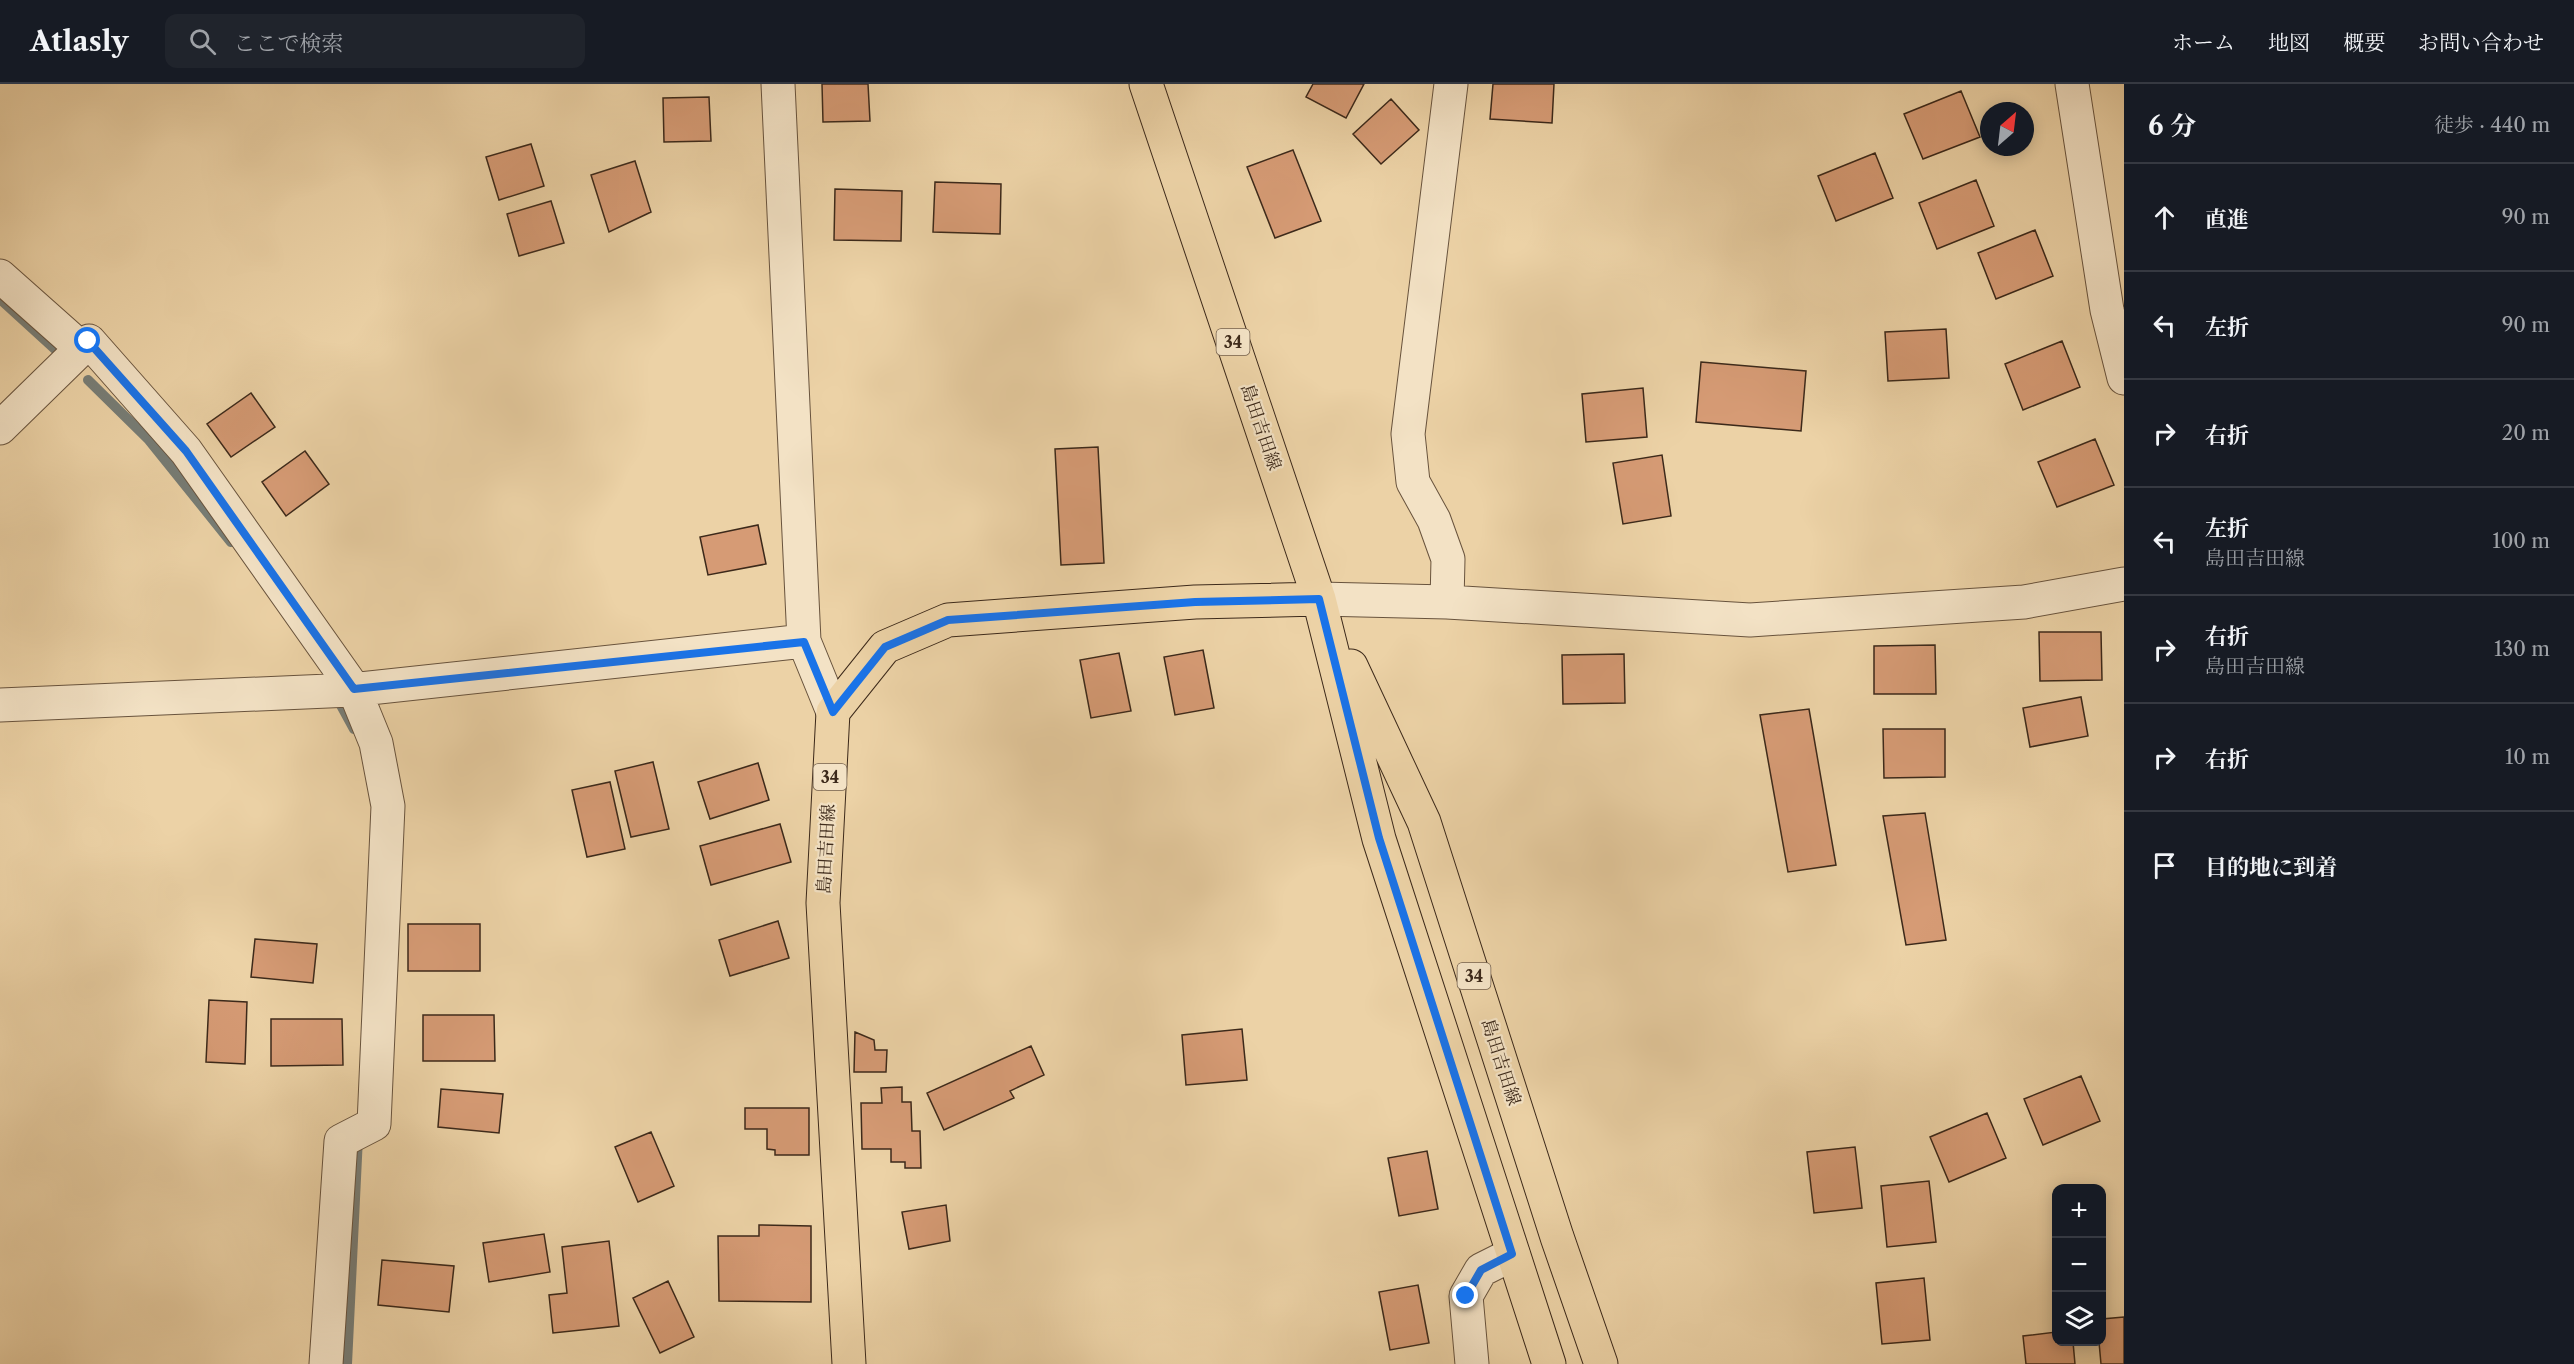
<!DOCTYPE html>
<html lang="ja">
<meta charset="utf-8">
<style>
:root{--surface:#171b24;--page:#20242c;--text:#f1f3f6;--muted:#9ea1a6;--line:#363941}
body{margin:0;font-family:"Libre Caslon Text","Noto Serif JP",serif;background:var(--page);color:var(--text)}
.controls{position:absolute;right:18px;bottom:18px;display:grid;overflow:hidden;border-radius:12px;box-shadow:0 3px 15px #0003}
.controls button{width:54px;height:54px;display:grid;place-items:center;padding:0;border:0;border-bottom:2px solid var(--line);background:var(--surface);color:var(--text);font:30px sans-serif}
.compass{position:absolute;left:1980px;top:18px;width:54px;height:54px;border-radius:50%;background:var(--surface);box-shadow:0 3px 15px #0003;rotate:28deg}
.stop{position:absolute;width:18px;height:18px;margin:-14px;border:4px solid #1a73e8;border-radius:50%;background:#fff}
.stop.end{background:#1a73e8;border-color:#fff;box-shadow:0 2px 6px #0008}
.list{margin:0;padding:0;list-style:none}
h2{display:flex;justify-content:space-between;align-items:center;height:78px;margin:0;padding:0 24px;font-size:26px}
h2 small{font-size:20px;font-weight:400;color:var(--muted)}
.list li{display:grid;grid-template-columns:39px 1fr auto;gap:18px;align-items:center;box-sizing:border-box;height:108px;padding:0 24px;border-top:2px solid var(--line)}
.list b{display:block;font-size:22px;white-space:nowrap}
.list p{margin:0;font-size:20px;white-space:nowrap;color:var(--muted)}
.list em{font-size:20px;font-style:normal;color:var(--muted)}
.icon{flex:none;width:33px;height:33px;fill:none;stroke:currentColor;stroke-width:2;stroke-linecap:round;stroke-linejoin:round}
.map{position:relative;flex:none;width:2124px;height:1280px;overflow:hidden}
header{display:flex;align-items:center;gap:36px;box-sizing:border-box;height:84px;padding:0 30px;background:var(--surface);border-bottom:2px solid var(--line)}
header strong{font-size:28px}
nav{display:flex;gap:33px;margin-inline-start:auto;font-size:21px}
.search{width:420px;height:54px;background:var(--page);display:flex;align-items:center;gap:15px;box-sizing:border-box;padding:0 21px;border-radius:12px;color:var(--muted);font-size:22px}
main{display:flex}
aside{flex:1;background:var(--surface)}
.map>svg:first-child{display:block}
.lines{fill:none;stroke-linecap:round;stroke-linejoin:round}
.stream{stroke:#777d76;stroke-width:10}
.building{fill:#d69b75;stroke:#3c291a;stroke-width:1.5}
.minor-casing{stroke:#68533d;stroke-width:35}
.major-casing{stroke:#3c291a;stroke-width:35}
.minor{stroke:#f3e2c5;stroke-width:33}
.major{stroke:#ecd2a6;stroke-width:33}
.route{stroke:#1a73e8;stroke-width:8}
.labels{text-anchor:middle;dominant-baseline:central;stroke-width:4.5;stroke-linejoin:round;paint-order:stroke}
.shield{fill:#f3e2c5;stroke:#73604d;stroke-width:1.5}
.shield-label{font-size:16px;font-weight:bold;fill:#3c291a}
.street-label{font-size:18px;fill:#3c291a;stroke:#f3e2c5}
</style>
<header>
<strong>Atlasly</strong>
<div class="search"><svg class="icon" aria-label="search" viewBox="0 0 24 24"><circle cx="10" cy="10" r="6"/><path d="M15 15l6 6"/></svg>ここで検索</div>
<nav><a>ホーム</a><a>地図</a><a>概要</a><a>お問い合わせ</a></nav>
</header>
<main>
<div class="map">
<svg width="2124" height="1280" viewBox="0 0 2124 1280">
<rect width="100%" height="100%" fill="#ecd2a6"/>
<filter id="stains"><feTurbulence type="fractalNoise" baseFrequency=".00333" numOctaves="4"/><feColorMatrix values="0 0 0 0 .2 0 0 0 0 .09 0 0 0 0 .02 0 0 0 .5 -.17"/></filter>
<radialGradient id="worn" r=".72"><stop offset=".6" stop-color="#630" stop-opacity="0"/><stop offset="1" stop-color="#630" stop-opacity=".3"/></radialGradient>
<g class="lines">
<path class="stream" d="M0,215l56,51
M88,296l61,60 82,102
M336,612l18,33
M347,1280l11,-227"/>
</g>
<path class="building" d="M822,0h46l2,37 -47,1z
M1313,0h51l-18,34 -40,-21z
M1493,0h61l-2,39 -62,-4z
M1961,7l19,46 -57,22 -19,-45z
M709,13l2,44 -47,1 -1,-44z
M1391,15l28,31 -38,34 -28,-30z
M531,60l13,42 -45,14 -13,-43z
M1293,66l28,71 -46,17 -28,-71z
M1875,69l18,45 -57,23 -18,-45z
M635,77l16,51 -42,20 -18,-57z
M1976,96l18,46 -57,23 -18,-46z
M935,98l66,2 -1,50 -67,-2z
M835,105l67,2 -1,50 -67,-1z
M551,117l13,42 -45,13 -12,-42z
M2035,146l18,46 -57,23 -18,-46z
M1946,245l3,49 -61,3 -3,-49z
M2062,257l18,46 -57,23 -18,-46z
M1701,278l105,9 -5,60 -105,-9z
M1643,304l4,49 -61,5 -4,-48z
M251,309l24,34 -44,30 -24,-33z
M2095,355l19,46 -57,22 -19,-45z
M1098,363l6,116 -43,2 -6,-116z
M305,367l24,33 -43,32 -24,-34z
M1662,371l9,61 -48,8 -10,-61z
M758,441l8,39 -58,11 -8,-38z
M2039,548h62l1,48 -62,1z
M1935,561l1,49h-62v-48z
M1203,566l11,58 -39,7 -11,-58z
M1119,569l12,58 -40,7 -11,-58z
M1624,570l1,49 -62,1 -1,-49z
M2081,613l7,39 -58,11 -7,-39z
M1809,625l27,156 -48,7 -28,-157z
M1883,645h62v48l-61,1z
M653,678l16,67 -38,8 -16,-66z
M758,679l11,37 -59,19 -12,-37z
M610,698l15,67 -38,8 -15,-67z
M1925,729l21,127 -40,5 -23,-129z
M780,740l11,38 -80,23 -11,-39z
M778,837l11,37 -59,18 -11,-36z
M408,840h72v47h-72z
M255,855l62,5 -4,39 -62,-6z
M209,916l38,2 -2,62 -39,-2z
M423,931h71l1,46h-72z
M271,935h71l1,46 -72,1z
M1242,945l5,51 -61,5 -4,-50z
M855,948l19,8 1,10h12l-1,22h-32z
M1031,962l13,29 -34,16 4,7 -70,32 -17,-37z
M2081,992l19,45 -57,24 -19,-46z
M902,1003v15h9l1,29h8l1,37h-16v-6h-14v-13h-29l-1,-46h21l-1,-15z
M441,1005l62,5 -4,39 -61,-6z
M745,1024h64v47h-34v-5l-8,-1v-20h-22z
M1987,1029l19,45 -57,24 -19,-45z
M651,1048l23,54 -36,16 -23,-55z
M1855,1063l7,61 -48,5 -7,-61z
M1427,1067l11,58 -39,7 -11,-58z
M1929,1097l7,61 -49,5 -6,-61z
M946,1121l4,36 -41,8 -7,-37z
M759,1141l52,1v76l-92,-1 -1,-65h41z
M544,1150l6,38 -61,10 -6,-39z
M609,1157l10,85 -66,7 -4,-38 18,-2 -5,-46z
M382,1176l72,6 -5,46 -71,-7z
M1924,1194l6,62 -48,4 -6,-61z
M668,1197l26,56 -34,16 -27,-55z
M1418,1201l11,58 -39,7 -11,-58z
M2124,1233v47h-23l-2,-22h3v-23z
M2056,1248v10h17l2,22h-49l-3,-28z"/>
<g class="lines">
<g class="minor-casing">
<path id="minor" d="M778,0l26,557 29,71
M2072,0l35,226 17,68
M0,192l81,72
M0,344l89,-87 97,110 168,238 22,54 12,63 -14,318 -33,17 -15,223
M1319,515l128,3 303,18 274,-18 100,-18
M1447,518l1,-43 -14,-39 -21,-38 -5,-48 43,-350
M0,621l351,-15 453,-49
M1472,1280l-6,-68 15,-26 32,-16"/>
</g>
<g class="major-casing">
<path id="major" d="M1146,0l173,515 60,240 170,525
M1351,582l73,156 133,415 44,127
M849,1280l-26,-461 10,-191 52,-65 63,-27 247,-18 124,-3"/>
</g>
<use href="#minor" class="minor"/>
<use href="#major" class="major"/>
</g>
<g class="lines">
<path class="route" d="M88,257l98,110 168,238 450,-47 29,70 52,-65 63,-27 247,-18 124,-3 60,239 133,416 -31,16 -15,26"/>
</g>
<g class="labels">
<g class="shield">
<rect x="1216.5" y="245" width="33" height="26" rx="4.5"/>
<rect x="813.5" y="680" width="33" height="26" rx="4.5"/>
<rect x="1457.5" y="879" width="33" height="26" rx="4.5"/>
</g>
<g class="shield-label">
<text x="1233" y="258">34</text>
<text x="830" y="693">34</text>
<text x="1474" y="892">34</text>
</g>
<g class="street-label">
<text transform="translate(1261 343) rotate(71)">島田吉田線</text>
<text transform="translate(826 765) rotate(-87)">島田吉田線</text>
<text transform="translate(1501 978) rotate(72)">島田吉田線</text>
</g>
</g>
<rect width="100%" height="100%" filter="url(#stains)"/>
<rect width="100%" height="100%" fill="url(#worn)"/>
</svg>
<div class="controls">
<button>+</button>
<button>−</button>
<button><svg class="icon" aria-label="layers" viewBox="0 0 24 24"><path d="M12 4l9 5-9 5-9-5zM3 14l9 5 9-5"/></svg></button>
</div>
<svg class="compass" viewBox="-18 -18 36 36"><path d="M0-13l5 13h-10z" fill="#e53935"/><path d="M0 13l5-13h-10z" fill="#9ea1a6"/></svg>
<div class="stop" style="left:88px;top:257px"></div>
<div class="stop end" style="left:1466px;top:1212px"></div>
</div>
<aside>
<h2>6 分<small>徒歩 · 440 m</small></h2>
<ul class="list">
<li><svg class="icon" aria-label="ahead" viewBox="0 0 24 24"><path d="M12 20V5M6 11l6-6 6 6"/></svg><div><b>直進</b></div><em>90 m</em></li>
<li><svg class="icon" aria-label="left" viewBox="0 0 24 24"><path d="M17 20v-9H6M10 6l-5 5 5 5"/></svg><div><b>左折</b></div><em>90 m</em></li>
<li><svg class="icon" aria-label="right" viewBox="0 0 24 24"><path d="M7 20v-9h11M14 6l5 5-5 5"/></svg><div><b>右折</b></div><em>20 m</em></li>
<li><svg class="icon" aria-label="left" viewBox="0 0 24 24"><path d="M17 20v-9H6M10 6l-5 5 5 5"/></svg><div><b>左折</b><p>島田吉田線</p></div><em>100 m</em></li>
<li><svg class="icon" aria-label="right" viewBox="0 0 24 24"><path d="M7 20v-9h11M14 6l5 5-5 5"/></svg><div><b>右折</b><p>島田吉田線</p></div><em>130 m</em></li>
<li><svg class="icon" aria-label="right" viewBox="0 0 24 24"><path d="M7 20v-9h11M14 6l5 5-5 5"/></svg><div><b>右折</b></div><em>10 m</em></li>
<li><svg class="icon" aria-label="arrive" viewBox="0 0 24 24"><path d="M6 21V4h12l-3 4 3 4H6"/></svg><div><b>目的地に到着</b></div></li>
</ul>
</aside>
</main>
